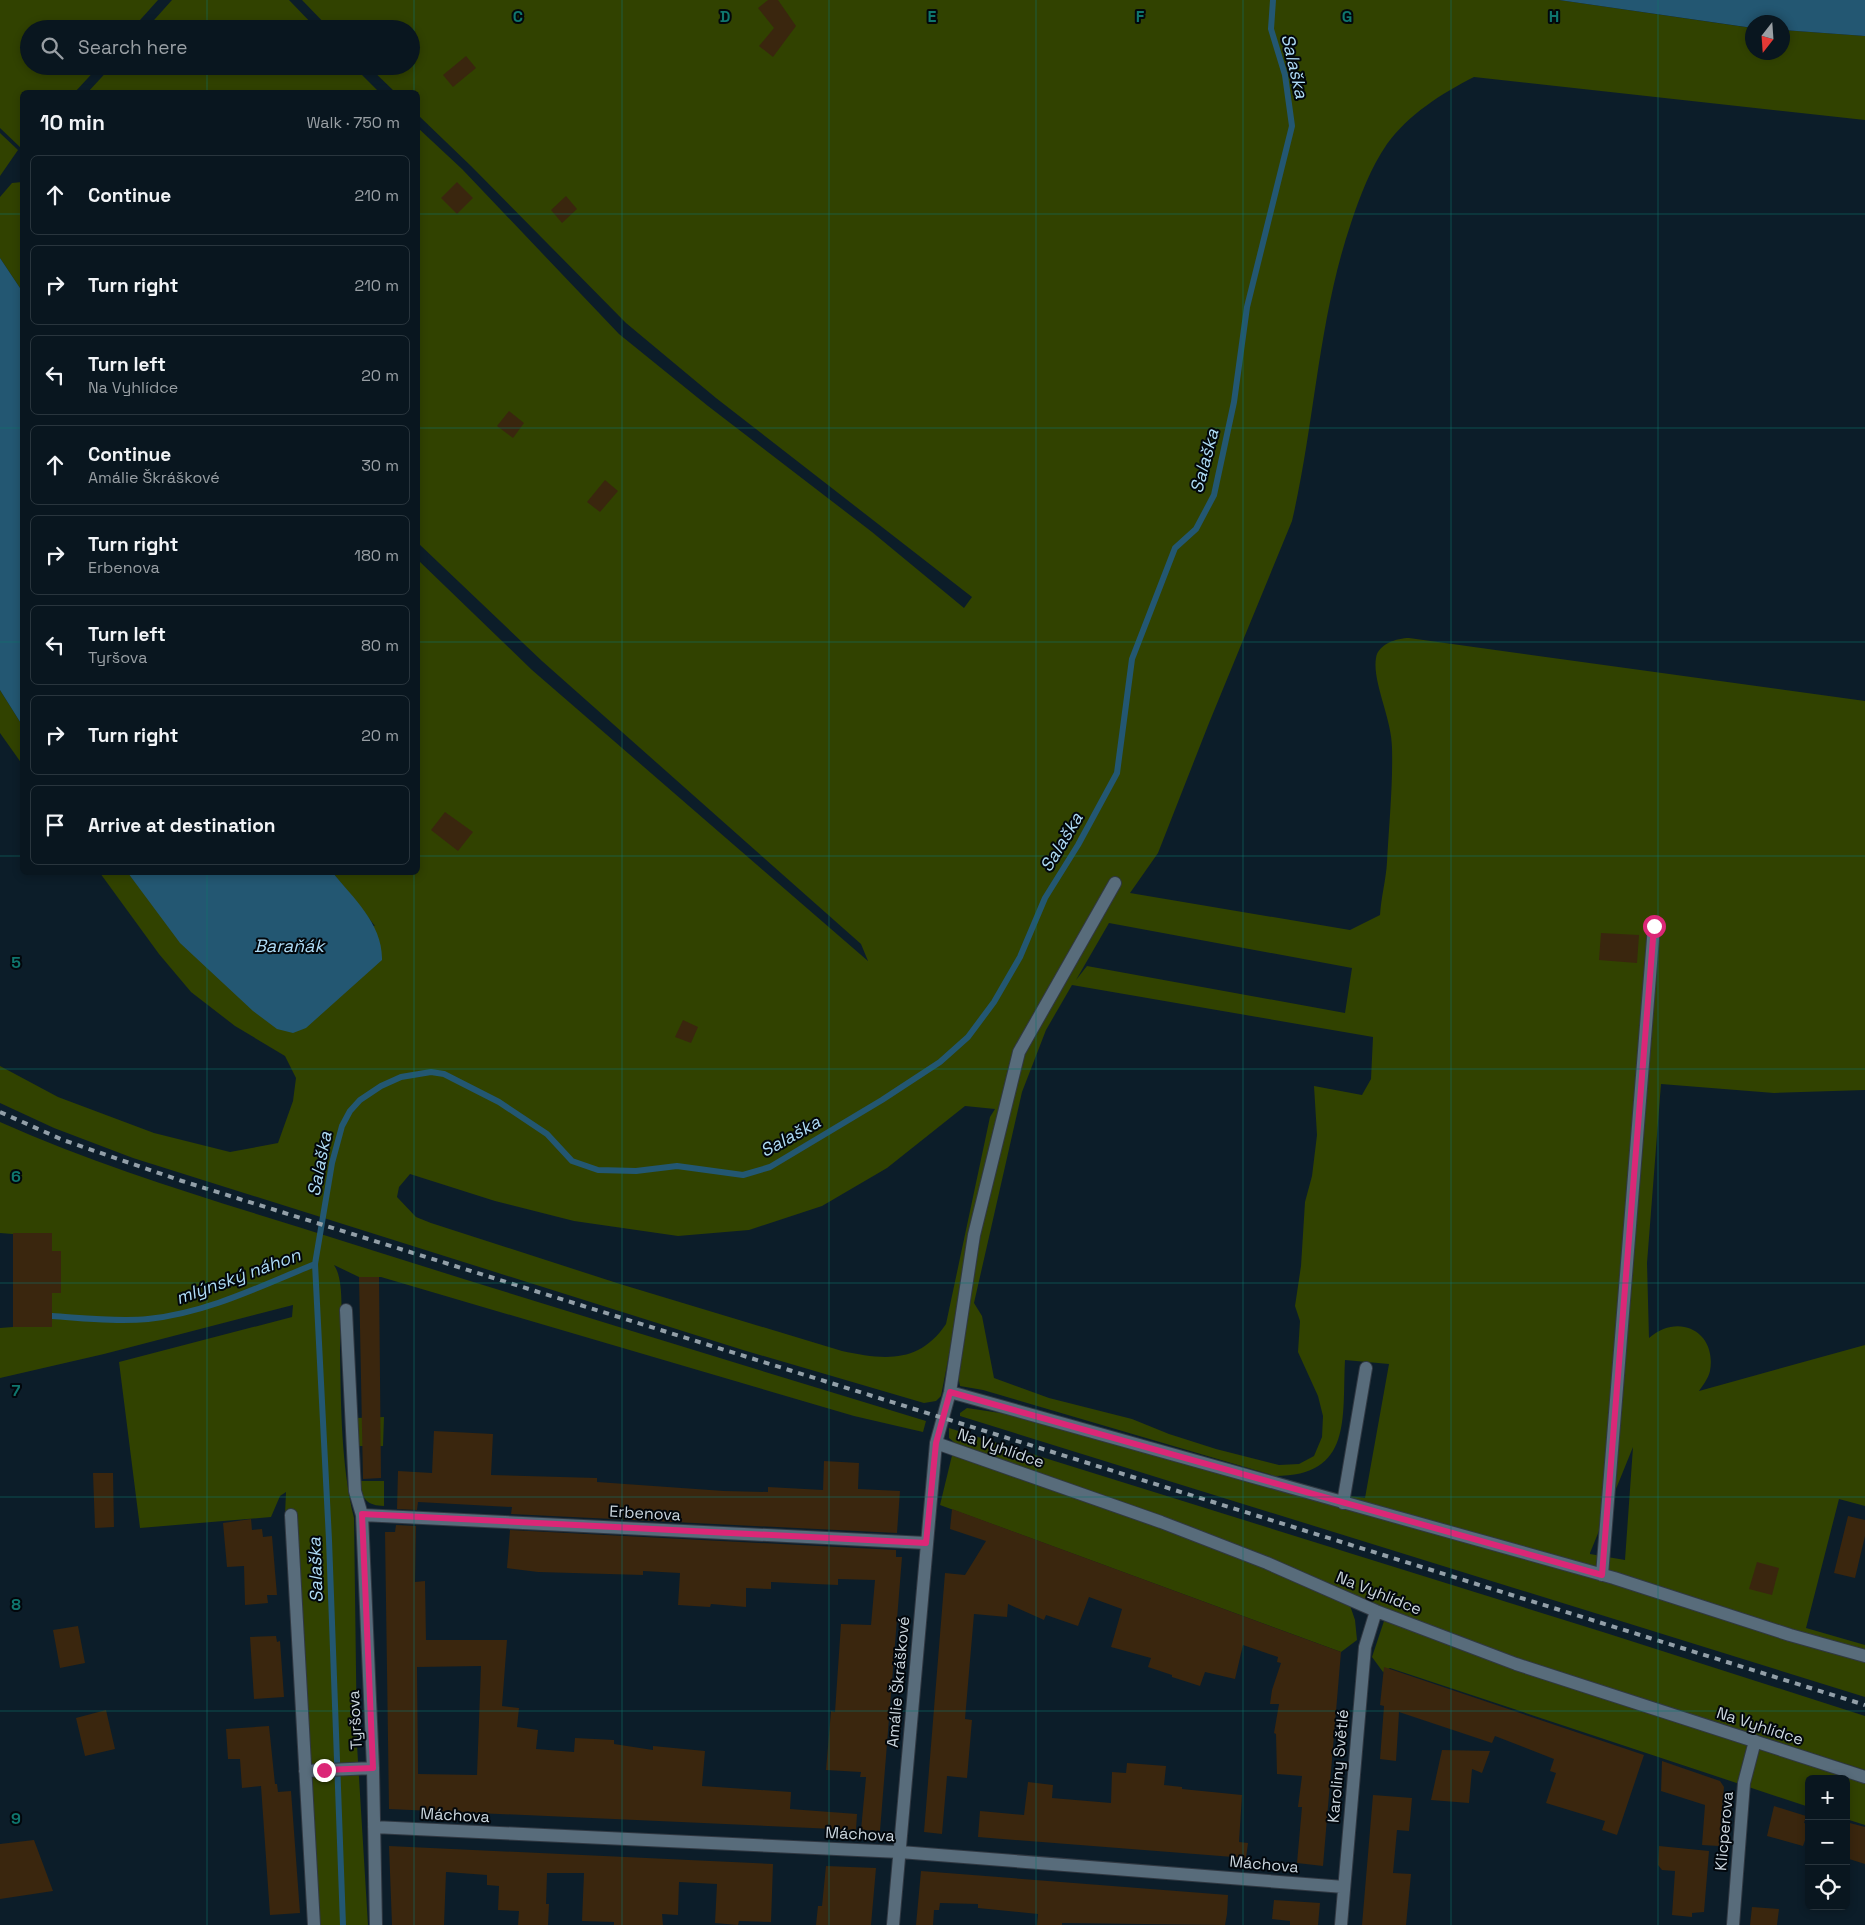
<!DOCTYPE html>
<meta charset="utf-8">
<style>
:root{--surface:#09161f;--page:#121f28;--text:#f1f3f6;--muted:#999fa4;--line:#29353d}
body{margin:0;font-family:"Space Grotesk",sans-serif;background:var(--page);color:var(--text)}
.controls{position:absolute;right:15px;bottom:15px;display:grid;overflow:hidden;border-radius:8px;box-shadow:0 2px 8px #0003}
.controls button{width:45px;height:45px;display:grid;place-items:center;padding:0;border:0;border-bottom:1px solid var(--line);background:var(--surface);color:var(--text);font:25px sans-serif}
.compass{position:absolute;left:1745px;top:15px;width:45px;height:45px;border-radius:50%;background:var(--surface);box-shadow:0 2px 8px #0003;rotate:197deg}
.stop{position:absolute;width:15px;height:15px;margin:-11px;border:4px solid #db2777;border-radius:50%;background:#fff}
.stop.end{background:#db2777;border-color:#fff;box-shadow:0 1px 5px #0008}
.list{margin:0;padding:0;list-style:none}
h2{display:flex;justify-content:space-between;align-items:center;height:65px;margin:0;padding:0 20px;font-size:21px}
h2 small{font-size:16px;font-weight:400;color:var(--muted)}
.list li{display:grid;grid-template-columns:32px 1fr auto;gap:15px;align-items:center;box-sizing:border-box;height:80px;margin:0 10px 10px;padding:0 10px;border:1px solid var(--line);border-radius:8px}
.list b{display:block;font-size:19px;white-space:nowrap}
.list p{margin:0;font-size:16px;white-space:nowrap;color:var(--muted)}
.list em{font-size:16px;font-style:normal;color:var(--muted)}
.icon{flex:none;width:28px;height:28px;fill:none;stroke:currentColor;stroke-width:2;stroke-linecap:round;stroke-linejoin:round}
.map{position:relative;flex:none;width:1865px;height:1925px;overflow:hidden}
.search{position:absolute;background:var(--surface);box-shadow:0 2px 8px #0003;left:20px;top:20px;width:400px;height:55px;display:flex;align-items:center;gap:12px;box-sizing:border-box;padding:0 18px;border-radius:28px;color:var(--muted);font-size:19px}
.panel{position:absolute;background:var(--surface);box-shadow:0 2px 8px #0003;left:20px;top:90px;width:400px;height:785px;border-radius:8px}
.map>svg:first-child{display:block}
.green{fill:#314200;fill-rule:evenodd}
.water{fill:#235772}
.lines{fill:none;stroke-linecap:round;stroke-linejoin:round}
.stream{stroke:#235772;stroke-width:6}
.building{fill:#3a260e;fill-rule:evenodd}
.minor-casing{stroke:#303842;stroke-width:14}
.minor{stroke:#586c7b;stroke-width:12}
.rail{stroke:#929fa8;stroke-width:4;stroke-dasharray:6 6;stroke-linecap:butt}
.route{stroke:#db2777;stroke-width:6}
.grid{fill:none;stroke:#0f766e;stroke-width:1;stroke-opacity:0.55}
.labels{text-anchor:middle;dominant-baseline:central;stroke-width:4;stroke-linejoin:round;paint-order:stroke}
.street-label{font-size:16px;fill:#cad5dd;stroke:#02070c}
.water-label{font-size:18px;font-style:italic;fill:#aedbf5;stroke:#02070c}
.grid-label{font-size:16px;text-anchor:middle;font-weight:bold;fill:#0f766e;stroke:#02070c;stroke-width:4;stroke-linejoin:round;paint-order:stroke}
</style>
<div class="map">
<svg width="1865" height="1925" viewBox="0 0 1865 1925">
<rect width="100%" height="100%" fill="#0c1d29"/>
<path class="green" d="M0,0h158l-26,29h-103v37h70l-24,26h-53v57l-22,-21z
M172,0h117l28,29h-171z
M302,0h1257l193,28v24h30l1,-22 82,6v84l-391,-43c-32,16 -66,38 -87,67 -16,23 -27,52 -36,79 -33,97 -36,200 -59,298l-83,202 -51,130 -28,40 220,37 30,-15c1,-18 6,-35 7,-53 2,-37 6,-77 5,-114 0,-29 -20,-66 -16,-90 2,-14 21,-20 33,-20l456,63v389l-91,3 -113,-9 -14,179 2,75c30,-26 68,-6 61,33 -2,8 -7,14 -11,20l166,-46v161l-26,-7 -33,129 59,17v52l-905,-281v-3l7,-5 40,6 254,71 104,13 24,-134 -44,-4c-3,58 8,116 -70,116l-292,-86 -23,-4 -3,-15 3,-18 -11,2 -8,41 -5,5 -12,2 -181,-53 -610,-192 -79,-30 -54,-25v-37l58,31 96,36 76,19 48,-9 15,-42 3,-23 -11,-22 -50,-30 -44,-34 -32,-38 -59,-81h28l12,15 235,38 -42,-53 85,-1v-312l114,110 336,291 -7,-17 -319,-283 -124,-118v-415l44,41 157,165 89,72 164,126 92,76 8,-11 -256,-199 -90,-75 -155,-157 -53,-51v-23h-23l-27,-26h43v-37h-81zM1109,923l243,45 -7,45 -258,-47 -11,14zM1072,985l301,52 -2,42 -9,16 -48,-9 3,49 -5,41 -7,26 -4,64 -6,40 5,15 -2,31 20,44 5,20 -1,21 -8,19 -15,8 -20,1 -63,-16 -47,-15 -37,-15 -83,-21 -55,-20 -12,-62 -8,-13 48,-211 24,-62zM965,1106l30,3 -5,8 -44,207c-27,40 -62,36 -104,27l-222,-67 -189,-61 -15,-6 -19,-20 2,-10 11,-13 85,27 79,20 104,15 71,-6 73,-24 65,-38zM1633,1447l-8,113 -35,-6v-1z
M112,66h241l26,26h-291z
M0,133l18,17 -18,26z
M22,182v109l-22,-33v-61l12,-14z
M0,690l22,35v39l-22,-31z
M0,1122c112,50 230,83 346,120 193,61 387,120 580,179l-3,11 -69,-16 -473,-139h-22l-25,-12c12,17 6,64 6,86 1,55 1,114 14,167l3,227 11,180h-48l-35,-410 1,-23 -6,4 -9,21 -131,11 -21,-166 173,-45 1,-12 -189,49 -104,24v-50l13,-1v-93l-13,-1z
M384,1417l-1,29h-27l-1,-28z
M949,1428l657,205 259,83v54l-191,-61 191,63v53l-19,-6v-40h-37v28l-419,-139 -7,4 -11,-15 16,-48 -43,-18 10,29 2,20 -16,12 -401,-147 15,-62 -6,-5z
M361,1481h23v25c-17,0 -24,-8 -23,-25z"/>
<path class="water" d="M1559,0h306v36l-82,-6 -1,-8h-30v6l-6,-1z
M0,258l22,33v434l-22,-35z
M128,873h205c20,25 50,51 49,87l-76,68 -13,5 -16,-4 -24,-18 -73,-68z"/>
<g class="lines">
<path class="stream" d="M52,1316c31,2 65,6 96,3 59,-6 113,-33 167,-55
M343,1925l-14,-385 -14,-276 17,-101 10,-37 8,-15 10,-11 21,-14 20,-9 30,-5 13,2 55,28 48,32 25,27 26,9 38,1 41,-5 66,9 27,-8 112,-67 58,-38 28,-25 26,-35 26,-45 25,-59 33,-53 39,-72 15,-114 43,-111 21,-19 18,-34 20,-93 13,-95 45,-181 -7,-51 -14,-46 2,-29"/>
</g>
<path class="building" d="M768,0h10l18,26 -23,31 -14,-11 15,-18 -16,-20z
M466,56l10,12 -23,19 -10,-12z
M457,182l16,16 -16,16 -16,-16z
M566,196l11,13 -15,14 -11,-13z
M509,411l15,12 -11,15 -16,-12z
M605,480l13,11 -18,21 -13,-10z
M445,812l28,20 -15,19 -27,-21z
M1601,933l38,2 -2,28 -38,-3z
M683,1020l15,7 -7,16 -16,-6z
M13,1233h39v18h9v42h-9v34h-39z
M359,1277h20l2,201 -18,1z
M434,1431l59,3 -2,41 106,3v4l127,9 44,1v-5l55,3 1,-29 35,2 -1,26 42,2 -3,42 -386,-19 1,-7 -94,-5 -1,8 -20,-1 1,-38 34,2z
M93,1473h20l1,54 -19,1z
M952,1509l389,143 -18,214 -26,-3 5,-56h-4l4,-31 -25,-2 -1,-40 -2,-1 5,-29h-9l2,-14 9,-27 -4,-1 1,-5 -35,-12 -8,34 -30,-7 -5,14 -28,-9v-2l-24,-8 3,-9 -40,-11 11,-38 -33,-12 -11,29 -32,-11 -2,5 -36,-16 -1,13 -33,-3 -9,105 7,1 -5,58 -20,-2 -5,58 -18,-2 21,-259 20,2 21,-34 -36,-12z
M1848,1516l17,4v16l-10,42 -21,-5z
M251,1519l1,11 10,-1 1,8 9,-1 5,59h-10l1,8 -23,2 -1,-39 -17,1 -4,-44z
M396,1525l20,1 -1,56 10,-1 1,59h81l-5,66 17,2 -2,19 21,3 -2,19 38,3 1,-14 39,2v4l39,6v-4l52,5 -3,35 89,6 -1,17 67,5 -1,16 -467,-21 -4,-277h10zM481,1666l-4,109 -59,-1 -1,-107z
M510,1530l386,20v7h6l-22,274 -19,-1 5,-53h-6l1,-5 -35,-2 5,-59 4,1 6,-88 30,1 4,-45 -37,-1v6l-67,-3v7l-25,-1v19l-35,-3 -1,3 -32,-2 2,-32 -37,-2v4l-105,-3 -31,-4z
M1757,1562l22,6 -7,27 -23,-6z
M78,1626l7,37 -25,5 -7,-38z
M276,1636l1,6 3,-1 4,56 -30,2 -4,-62z
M1384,1667l260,88 -27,80 -15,-5 3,-9 -59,-18 10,-30 -6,-2 4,-12 -59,-23 -3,7 -93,-31 -3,49 -16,-2 4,-53 -4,-1z
M106,1710l9,39 -30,7 -9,-38z
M269,1726l6,58h2l1,8 13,-1 9,122 -30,2 -9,-129 -19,2 -2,-29h-12l-2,-30z
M1442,1750l48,1 -8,22 -10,-4 -3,34 -38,-3z
M1662,1761l58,20 4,6 -5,59 -17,-1 3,-40 -44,-14z
M1127,1763l39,3 -2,19 18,2v2l60,6 -3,47 9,1 -2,15 -268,-21 2,-26 44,4 4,-33 25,3 -1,13 59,5 1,-31 14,1z
M1373,1795l39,3 -3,33 -12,-1 -4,43 18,1 -5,51h-44z
M1774,1806l32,10 -2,7 5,1v5l-6,17 -36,-10z
M1846,1822l19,5v37l-19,-6z
M34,1840l19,51 -53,8v-55z
M389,1846l384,18 -2,58 -32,-1 -1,4 -23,-2 2,-39 -38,-2 -1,33 -16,-1 1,11h-49v-3l-32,-1 2,-48h-37l-1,31h3l-1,21h-30l1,-14 -21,-1 1,-24 -12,-1v-10l-41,-3 -2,53h-52z
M1659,1846l50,5 -5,61 -12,1v4l-20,-2 3,-44 -13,-1 -4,-5z
M826,1866l50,2 -5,57h-55l2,-19h4z
M921,1871l307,24 -1,19 -2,11 -163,-2v2h-25l1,-11 -60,-6v-4l-38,-1 -1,7h-5l-1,15h-17z
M1274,1900l46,3 -2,22h-28v-4l-18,-2z
M1752,1907l27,2 -2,16h-27z"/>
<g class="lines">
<g class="minor-casing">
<path id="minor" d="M346,1310l9,181 7,24 11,253 3,157
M950,1392l664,186 176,57 75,21
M936,1443l225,79 106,41 109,48 140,53 349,113
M1343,1503l23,-135
M291,1515l23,410
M362,1515l564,28
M1602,1575l52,-649
M305,1771l68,-3
M374,1827l526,25 444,35
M893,1925l43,-482 14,-51 24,-157 45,-183 96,-169
M1341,1925l24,-278 11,-36
M1733,1925l11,-142 11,-42"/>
</g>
<use href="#minor" class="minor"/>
<path class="rail" d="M0,1112l63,28 119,41 1683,524"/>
</g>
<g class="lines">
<path class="route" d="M324,1770l49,-2 -11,-254 564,29 10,-100 14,-51 652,183 52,-649"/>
</g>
<path class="grid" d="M207,0v29M414,0v92M622,0v1925M829,0v1925M1036,0v1925M1243,0v1925M1451,0v1925M1658,0v1925M207,66v26M0,214h22M418,214h1447M0,428h22M418,428h1447M0,642h22M418,642h1447M0,856h22M418,856h1447M207,872v1053M414,872v1053M0,1069h1865M0,1283h1865M0,1497h1865M0,1711h1865"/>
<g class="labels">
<g class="street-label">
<text transform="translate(1001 1448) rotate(19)">Na Vyhlídce</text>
<text transform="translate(645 1513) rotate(3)">Erbenova</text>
<text transform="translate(1379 1593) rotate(22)">Na Vyhlídce</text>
<text transform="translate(898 1682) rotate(-85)">Amálie Škráškové</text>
<text transform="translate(355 1720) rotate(-93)">Tyršova</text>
<text transform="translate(1760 1726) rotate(18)">Na Vyhlídce</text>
<text transform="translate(1338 1766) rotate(-85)">Karoliny Světlé</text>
<text transform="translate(455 1815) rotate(3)">Máchova</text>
<text transform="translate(1724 1831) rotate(-85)">Klicperova</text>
<text transform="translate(860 1834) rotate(3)">Máchova</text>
<text transform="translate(1264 1864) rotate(5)">Máchova</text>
</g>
<g class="water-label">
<text transform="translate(1295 66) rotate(77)">Salaška</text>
<text transform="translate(1204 461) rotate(-75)">Salaška</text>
<text transform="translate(1061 842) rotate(-59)">Salaška</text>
<text x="289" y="945">Baraňák</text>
<text transform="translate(790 1136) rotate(-29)">Salaška</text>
<text transform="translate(319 1164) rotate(-79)">Salaška</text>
<text transform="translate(238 1276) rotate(-20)">mlýnský náhon</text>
<text transform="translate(315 1570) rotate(-92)">Salaška</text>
</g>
</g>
<g class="grid-label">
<text x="518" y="22">C</text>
<text x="725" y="22">D</text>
<text x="932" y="22">E</text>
<text x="1140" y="22">F</text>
<text x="1347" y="22">G</text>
<text x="1554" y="22">H</text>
<text x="16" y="968">5</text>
<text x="16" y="1182">6</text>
<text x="16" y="1396">7</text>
<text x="16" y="1610">8</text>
<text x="16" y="1824">9</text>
</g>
</svg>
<div class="controls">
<button>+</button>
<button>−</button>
<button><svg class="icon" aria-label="locate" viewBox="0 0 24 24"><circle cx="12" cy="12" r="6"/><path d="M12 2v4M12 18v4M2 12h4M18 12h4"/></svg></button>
</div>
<svg class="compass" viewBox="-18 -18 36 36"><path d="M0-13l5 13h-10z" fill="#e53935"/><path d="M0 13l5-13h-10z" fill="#999fa4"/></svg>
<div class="stop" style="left:1654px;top:926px"></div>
<div class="stop end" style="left:324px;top:1770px"></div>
<div class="search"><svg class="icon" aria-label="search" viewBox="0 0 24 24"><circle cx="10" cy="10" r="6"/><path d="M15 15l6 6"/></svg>Search here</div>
<section class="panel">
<h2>10 min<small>Walk · 750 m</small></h2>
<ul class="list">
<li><svg class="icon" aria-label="ahead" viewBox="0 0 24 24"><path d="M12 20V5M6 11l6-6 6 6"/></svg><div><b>Continue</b></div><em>210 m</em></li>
<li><svg class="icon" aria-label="right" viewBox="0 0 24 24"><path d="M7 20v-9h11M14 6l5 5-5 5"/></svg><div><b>Turn right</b></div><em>210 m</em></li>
<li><svg class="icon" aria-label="left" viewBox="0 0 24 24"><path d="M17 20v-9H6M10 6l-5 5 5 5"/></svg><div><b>Turn left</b><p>Na Vyhlídce</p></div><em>20 m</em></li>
<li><svg class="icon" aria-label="ahead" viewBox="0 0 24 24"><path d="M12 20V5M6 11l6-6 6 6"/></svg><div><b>Continue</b><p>Amálie Škráškové</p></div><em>30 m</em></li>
<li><svg class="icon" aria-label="right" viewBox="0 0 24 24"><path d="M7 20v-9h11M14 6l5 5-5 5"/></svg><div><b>Turn right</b><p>Erbenova</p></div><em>180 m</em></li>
<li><svg class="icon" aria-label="left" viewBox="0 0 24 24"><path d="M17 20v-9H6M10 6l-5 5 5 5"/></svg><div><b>Turn left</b><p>Tyršova</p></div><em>80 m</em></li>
<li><svg class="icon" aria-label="right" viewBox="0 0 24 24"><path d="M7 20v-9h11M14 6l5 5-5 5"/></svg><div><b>Turn right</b></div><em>20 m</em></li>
<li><svg class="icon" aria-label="arrive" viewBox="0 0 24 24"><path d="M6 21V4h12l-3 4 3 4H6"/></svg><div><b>Arrive at destination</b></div></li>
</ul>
</section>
</div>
